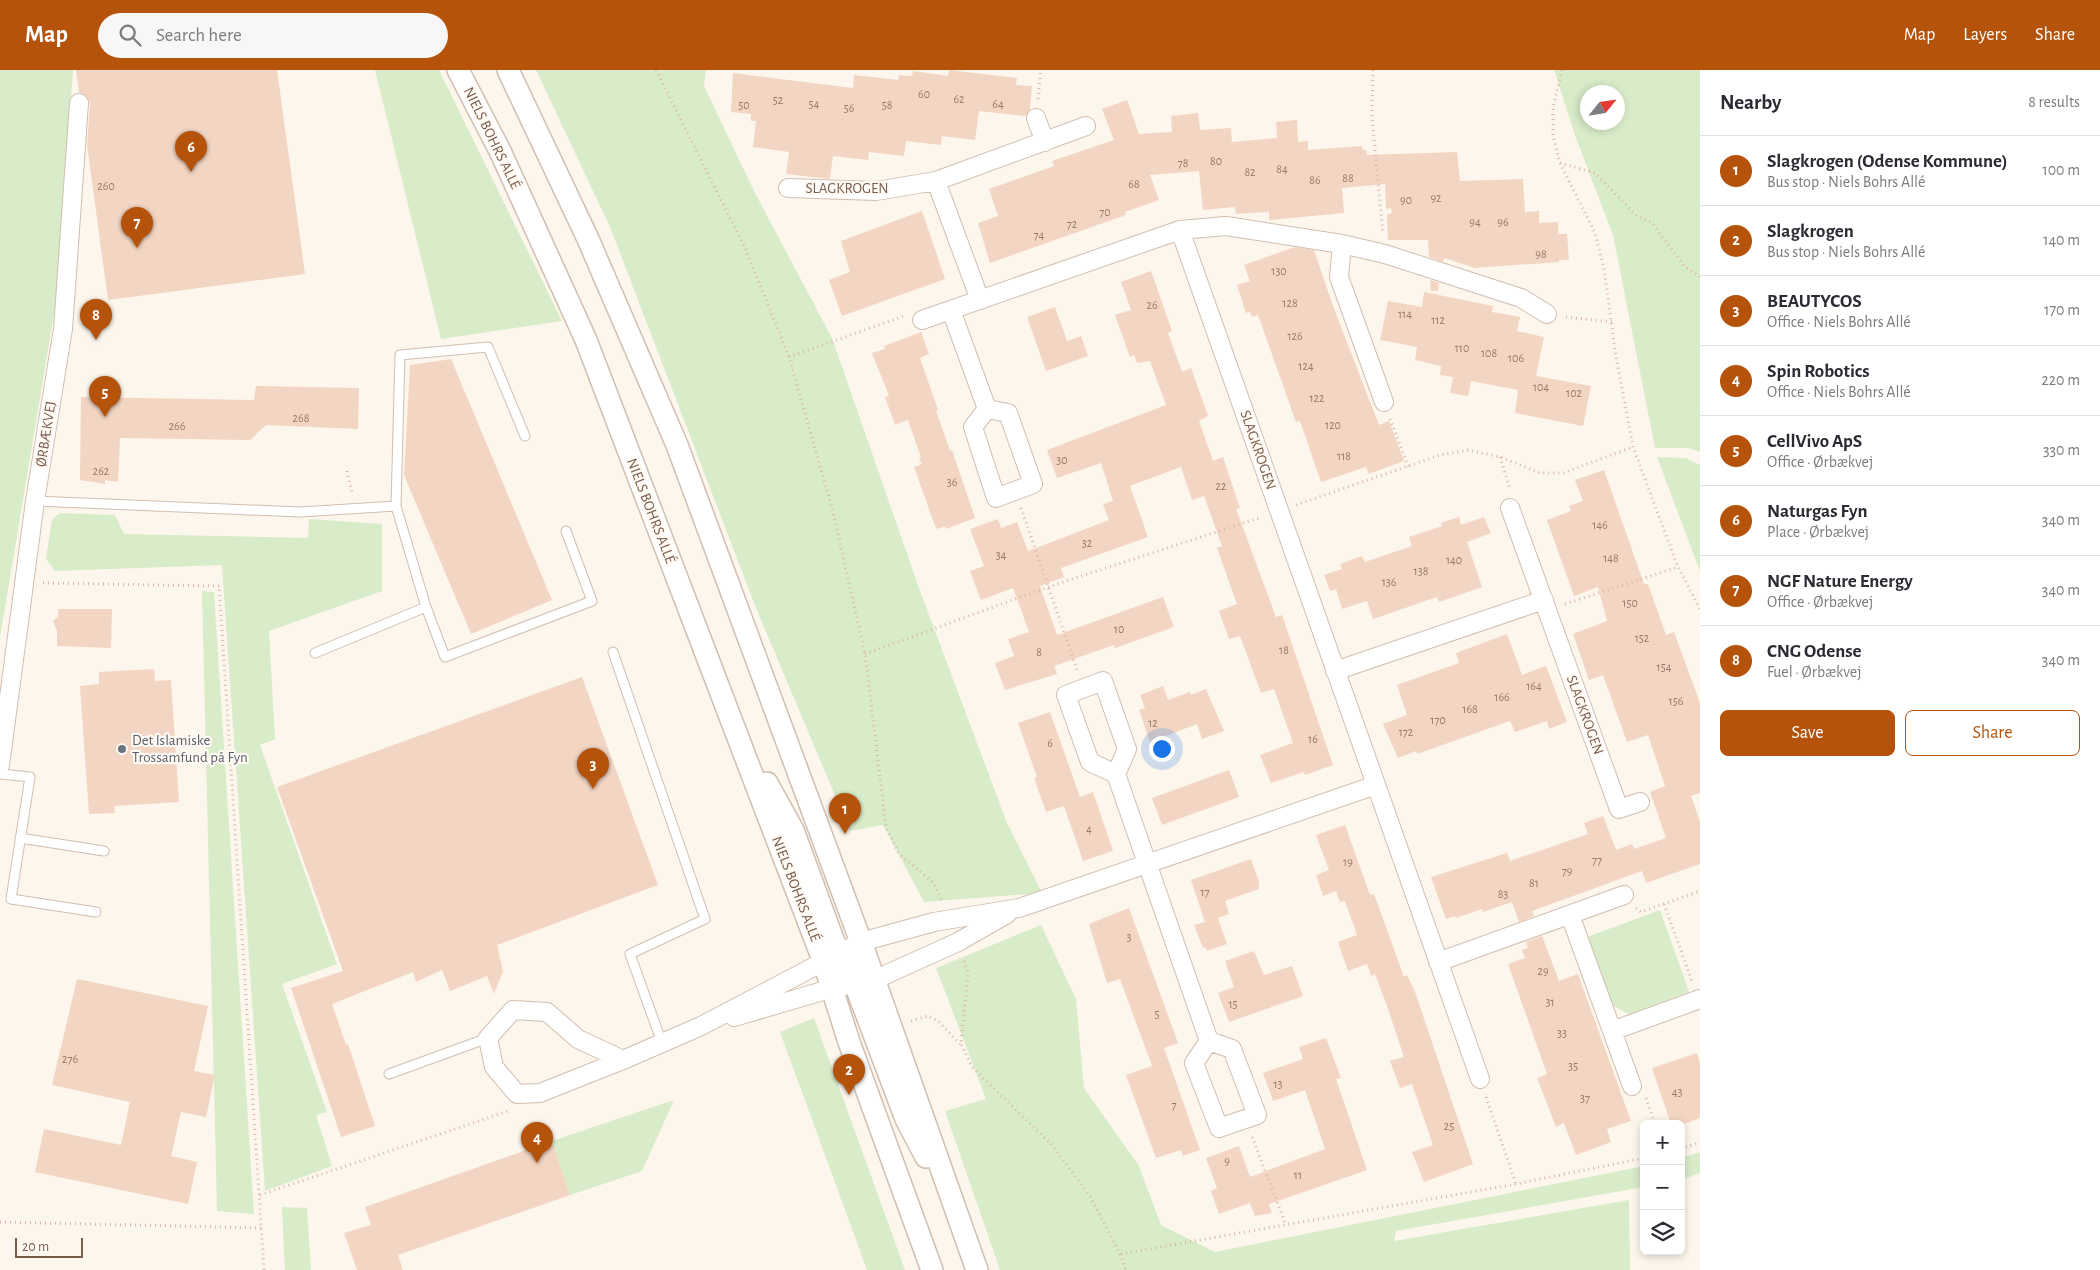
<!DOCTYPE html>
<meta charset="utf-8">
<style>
:root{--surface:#fff;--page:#f7f7f7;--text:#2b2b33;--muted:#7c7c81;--line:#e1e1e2;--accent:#b45309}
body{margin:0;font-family:"Alegreya Sans",sans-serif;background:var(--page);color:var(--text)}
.controls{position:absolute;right:15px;bottom:15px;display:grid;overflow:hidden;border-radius:8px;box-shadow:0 2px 8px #0003}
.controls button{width:45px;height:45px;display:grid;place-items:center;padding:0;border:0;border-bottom:1px solid var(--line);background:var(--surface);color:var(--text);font:25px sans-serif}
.compass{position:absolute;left:1580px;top:15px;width:45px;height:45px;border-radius:50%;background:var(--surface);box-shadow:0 2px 8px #0003;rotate:60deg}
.scale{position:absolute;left:15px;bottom:12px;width:68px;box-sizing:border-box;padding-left:5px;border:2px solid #7a5c4d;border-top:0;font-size:14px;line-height:18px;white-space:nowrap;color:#7a5c4d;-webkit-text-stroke:4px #fffaf3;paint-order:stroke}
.you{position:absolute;left:1161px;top:678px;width:18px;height:18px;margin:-12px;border:4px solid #fff;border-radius:50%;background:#1a73e8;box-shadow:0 0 0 8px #1a73e833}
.badge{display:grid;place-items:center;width:32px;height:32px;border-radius:50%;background:var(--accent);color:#fff;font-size:16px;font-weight:700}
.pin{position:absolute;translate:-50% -41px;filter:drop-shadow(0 1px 2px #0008)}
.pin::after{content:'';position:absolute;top:26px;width:18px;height:15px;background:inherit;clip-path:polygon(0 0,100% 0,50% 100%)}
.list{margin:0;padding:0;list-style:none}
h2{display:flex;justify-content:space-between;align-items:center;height:65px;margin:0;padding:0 20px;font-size:21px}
h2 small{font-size:16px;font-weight:400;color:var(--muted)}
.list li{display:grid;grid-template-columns:32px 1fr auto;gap:15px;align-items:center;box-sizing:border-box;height:70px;padding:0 20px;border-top:1px solid var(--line)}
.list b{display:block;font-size:19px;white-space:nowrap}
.list p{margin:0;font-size:16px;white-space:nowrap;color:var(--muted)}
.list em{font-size:16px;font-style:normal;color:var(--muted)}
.actions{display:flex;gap:10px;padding:15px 20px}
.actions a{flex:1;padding:11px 0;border:1px solid var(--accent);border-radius:8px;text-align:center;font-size:18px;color:var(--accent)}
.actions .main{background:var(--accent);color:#fff}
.icon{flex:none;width:28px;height:28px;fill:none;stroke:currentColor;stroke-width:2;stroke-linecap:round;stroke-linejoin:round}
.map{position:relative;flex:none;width:1700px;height:1200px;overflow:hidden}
header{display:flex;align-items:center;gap:30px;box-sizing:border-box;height:70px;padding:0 25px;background:var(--accent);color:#fff}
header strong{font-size:24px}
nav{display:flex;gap:28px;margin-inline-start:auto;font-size:18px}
.search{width:350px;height:45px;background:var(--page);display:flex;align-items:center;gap:12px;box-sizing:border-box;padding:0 18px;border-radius:28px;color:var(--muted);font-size:19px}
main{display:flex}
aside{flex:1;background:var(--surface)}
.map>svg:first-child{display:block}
.green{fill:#d8ecc9;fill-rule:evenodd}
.building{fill:#f3d5c3}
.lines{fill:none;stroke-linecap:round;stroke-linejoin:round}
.service-casing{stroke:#d1beb0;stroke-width:11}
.minor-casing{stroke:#d1beb0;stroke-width:20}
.tertiary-casing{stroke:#d1beb0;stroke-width:24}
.path{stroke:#d9b8a5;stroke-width:3;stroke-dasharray:1 4;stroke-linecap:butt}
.service{stroke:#fff;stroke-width:9}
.minor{stroke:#fff;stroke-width:18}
.tertiary{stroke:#fff;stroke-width:21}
.worship-dot{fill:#6b7280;stroke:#fffaf3;stroke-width:2}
.labels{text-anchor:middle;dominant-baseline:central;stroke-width:4.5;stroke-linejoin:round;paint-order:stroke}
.number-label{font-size:12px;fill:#987a6a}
.street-label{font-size:15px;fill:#7a5c4d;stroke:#fffaf3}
.worship-label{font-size:15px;fill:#5b616d;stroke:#fffaf3;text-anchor:start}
</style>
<header>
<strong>Map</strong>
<div class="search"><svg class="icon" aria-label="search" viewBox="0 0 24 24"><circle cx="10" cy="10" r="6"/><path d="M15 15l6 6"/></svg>Search here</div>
<nav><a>Map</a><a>Layers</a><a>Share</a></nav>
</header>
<main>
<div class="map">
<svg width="1700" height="1200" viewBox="0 0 1700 1200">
<rect width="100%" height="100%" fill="#fdf6ec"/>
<path class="green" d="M0,0h73l-16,226 -57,342z
M375,0h64l123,251 -121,18z
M536,0h170l-2,16 51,107 77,145 88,253 87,232 35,70 -118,9 -41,-77 -33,6 -94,-223 -146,-381z
M1554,0h146v382l-12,-4h-33l-42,-213 -37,-97zM1588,22h30v30h-30z
M1657,387l29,1 14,7v106z
M60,443l55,2 9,19 184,4 1,-19 73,5v67l-113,40 6,108 -15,6 77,219 -55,20 45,128 -11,3 16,51 -67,25 -43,-626 -167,6 -9,-12 6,-39z
M202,521l12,1 40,622 -37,-3z
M1660,840l29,82 -60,22 -18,-9 -24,-68z
M1041,855l35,74 8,89 55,78 22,59 54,27 429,-86v21l-248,44 -2,10 235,-41 1,70h-630l-55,-159 41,-12 -50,-131z
M814,948l91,252h-38l-87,-238z
M674,1030l-32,71 -72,24 -18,-54z
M1700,1082v21l-19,7v-22z
M282,1137l25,1 4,62h-26z"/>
<path class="building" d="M76,0h201l28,204 -197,26 -21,-155 3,-42 -5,-8 -6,-3z
M949,0l68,8 -1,7 16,1 -2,24 -4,6 -47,-5 -4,29 -33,-4 -1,9 -35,-4 -2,15 -35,-4 -1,8 -35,-4 -3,23 -44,-5 3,-22 -36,-5 3,-26h-5v-7l-20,-2 2,-39 120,15 1,-13 44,5 1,-5 13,1 1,-5 35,5z
M1127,30l12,34 33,-2 -1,-16 27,-3 2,17 31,-2 1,14 45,-4 -1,-16 21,-2 1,22 10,-1v9l54,-4 1,4h3l1,5 90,-3 3,29 63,-2 2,33 14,-1v12l19,-1v12h9l2,26h-10v2l-84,6 -31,-10 -1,4 -14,-5 -1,-17h-40l-1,-25 5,-2 -1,-5 -5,1 -1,-25 -43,4 2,25 -75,7v-8l-33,2 -1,-7 -32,3 -4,-39 -49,4 9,25 -34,12 1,3 -136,48 -12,-40 20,-7 -9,-27 65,-23 -2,-5 62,-21 -12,-31z
M922,141l23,68 -103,37 -13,-36 21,-8 -9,-31z
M1295,177l19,3 19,56 46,119 10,-4 15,40 -35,13 -3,-7 -45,15 -21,-61 -4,1 -38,-107 -6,2 -2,-5 -4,1 -9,-28 13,-4 -6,-16z
M1151,201l21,60 -4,2 14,39 9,-4 17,48 -9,5 14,40 10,-4 17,51 -4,1 40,108 6,-2 51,150 -28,10 -1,-3 -33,11 -11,-28 33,-12 -19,-54 -13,4 -21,-57 -11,3 -10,-28 18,-7 -20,-56 5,-2 -18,-50 -12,4 -11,-33 -51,19 18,51 -87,31 3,9 -24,9 17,49 106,-38 11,30 -59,21 -1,-3 -60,21 3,8 -52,16 -10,-27 19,-7 -6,-17 21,-7 -16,-44 -32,12 -11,-29 14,-5 -14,-37 28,-10 3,9 16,-6 11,29 81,-31 -6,-16 10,-3 -12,-38 -44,15 -10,-28 119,-45 -16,-44 -13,2 -3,-8 -4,2 -15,-42 16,-5 -10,-28z
M1430,210l9,3 -1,8h-7z
M1424,222l69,14 -1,6 28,5 -3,14 27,6 -8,39 55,10 -8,40 -68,-13 3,-23 -47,-9 -3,15 -18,-3 3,-16 -13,-2 1,-9 -26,-6 2,-13 -37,-7 8,-39 34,6z
M1055,237l12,34 14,-5 7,20 -42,15 -19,-54z
M921,262l8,22 -9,4 18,52h-2l14,41 2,-1 23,68 -29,11 -1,-3 -8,3 -2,-3 -21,-59 8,-3 -3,-6 2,-1 -13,-37 -13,5 -10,-28 4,-1 -17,-43 13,-4 -1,-3z
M451,289l101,241 -81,34 -67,-159 6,-110z
M256,316l103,2 -1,41 -92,-4 -16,15 -130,-2 -2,44 -13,-2v4l-25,-4 1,-83 173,3z
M1604,400l40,114h4l18,51 8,-3 26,71v90l-9,3 9,26v42l-54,19 -4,-12 -110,40 2,5 -15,6 -7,-20 -29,10 -1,-3 -26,9 -1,-2 -9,3 -15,-42 76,-24 3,8 78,-27 -4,-11 19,-7 13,34 16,-6 2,5 32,-11 -16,-46 15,-6 -17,-51 -21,7 -24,-67 -14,5 -16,-46 34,-13 -9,-34 -24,9 -27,-76 24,-9 -2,-5 14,-5 -8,-21z
M1459,447l2,8 23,-8 7,16 -24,9 15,45 -43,15 -2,-5 -64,22 -6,-18 -25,8 -6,-20 -6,2 -6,-16 18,-6 -2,-5 22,-8 3,6 47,-16 -3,-9 33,-11 -1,-3z
M58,539h54l-1,39 -54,-2v-15l-4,-10 5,-4z
M1507,564l15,41 24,-9 21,56 -18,7 -2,-8 -32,11 -5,-11 -93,33 -1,-3 -18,7 -15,-34 24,-9 -10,-30 62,-22 -3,-10z
M154,599l1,12 16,-1 8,122 -65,4 1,7 -26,1 -9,-128 19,-2v-12z
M582,607l76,208 -161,60 6,26 -9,23 -7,-18 -37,15 -8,-21 -26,12 -3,-10 -81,32 14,41 2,-1 27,82 -34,11 -50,-149 52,-17 -66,-184z
M1163,616l5,14 22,-8 1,3 15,-6 18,42 -22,8 -5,-15 -47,18 -11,-32 6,-2 -5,-13z
M1050,642l30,85 13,-5 20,59 -30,10 -19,-55 -18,6 -12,-34 3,-1 -19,-54z
M1229,700l10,27 -77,28 -10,-27z
M1345,755l25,70 4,-1 30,83 3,-2 8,17 58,172 -49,18 -12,-30 21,-7 -21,-61 -12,4 -10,-27 14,-4 -18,-54 -11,-29 -4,2 -4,-12 -19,7 -10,-29 19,-7 -12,-34 -5,1 -4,-11 -13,5 -7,-21 13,-5 -13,-35z
M1251,789l8,23v7l-34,12 4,13 -11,4 9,26 -20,7 -1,-4 -3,1 -9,-23 11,-3 -14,-42z
M1129,838l49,135 -14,5 36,102 -17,6 -2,-6 -25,8 -30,-83 26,-9 -32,-87 -13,4 -18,-59z
M1542,866l17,45 19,-7 53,147 -24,8 4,13 -35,13 -12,-32 -8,4 -19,-49 10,-4 -39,-110 17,-6 -3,-8 6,-2 -2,-6z
M1254,881l10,24 28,-9 11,30 -74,26 -11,-29 16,-6 -9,-26z
M77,909l131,27 -14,65 21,4 -9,42 -25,-5 -10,44 26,6 -9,42 -153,-32 9,-43 77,16 9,-43 -78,-17z
M1326,968l15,40 -5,1 31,91 -98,34 3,9 -17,3 -5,-13 -31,11 -8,-23 6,-3 -11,-30 33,-12 11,31 75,-28 -20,-59 -32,11 -10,-28 40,-14 -4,-12z
M1697,983l3,10v55l-16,6h-13l-19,-56z
M552,1071l18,54 -172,60 5,15h-46l-13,-37 27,-8 -6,-18z"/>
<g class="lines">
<g class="service-casing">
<path id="service" d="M35,431l265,11 96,-6 30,101 19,50 147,-56 -26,-70
M396,436l4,-151 88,-8 37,89
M613,582l92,267 -75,35 32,89
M315,583l111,-46
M0,704l30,3 -19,122 85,13
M20,768l84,13
M389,1004l99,-36"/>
</g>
<g class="minor-casing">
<path id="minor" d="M1036,48l9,24
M936,111l44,119
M788,118l88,3 60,-10 150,-55
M1180,160l300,849
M1342,174l-3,33 45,125
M951,240l36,99 -14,18 23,71 37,-14 -25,-71 -21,-4
M922,250l258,-90 46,-4 116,18 43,10 136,44 26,16
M1510,438l109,301 21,-7
M1335,601l209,-71
M0,695l35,-264 28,-172 16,-226
M1116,704l-26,-12 -24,-67 37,-14 24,68 -11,25 93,267 -15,22 25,65 38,-13 -25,-66 -23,-8
M1570,845l62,171
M1438,892l186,-67
M734,947l99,-29 41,-8 84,-38 49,-28
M1612,961l88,-32
M623,990l-45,-21 -31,-27 -34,-2 -25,28 6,29 23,27 23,-1 83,-33 78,-34 160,-84 73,-20 85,-14 357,-123"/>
</g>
<g class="tertiary-casing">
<path id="tertiary" d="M458,0l43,83 85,187 237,620 26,82 83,228
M508,0l80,169 89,206 184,497 116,328
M767,713l26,47 45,123 22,16
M823,890l32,24 51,135 20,38"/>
</g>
<path class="path" d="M656,0l89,178 44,109 43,151 33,146 21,173 13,27 35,29 8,18
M1373,0l-1,47 11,117
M1562,0l-9,38v28l7,27 35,70 9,35 11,83 18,96 45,120 22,42
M1038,29l3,-29
M1560,93l35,10 41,42 16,8 33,44 15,10
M1566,247l47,5
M789,287l115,-41
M1390,349l19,49
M1500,387l10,32
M347,401l5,22
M1296,435l144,-50 28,-5 32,7 40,16h23l70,-26
M1021,438l56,162
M43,513l176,3 45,684
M1565,534l113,-37
M865,584l183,-67 214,-70
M1664,834l28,77
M1636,838l5,4 59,-21
M964,891l4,13 -7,70 11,23 80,78 38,51 30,58 6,16
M911,951l17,-5 10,5 22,23
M1486,1027l30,87
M1646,1028l9,26
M1252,1067l34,88
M1681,1079l19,-7
M260,1125l248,-84
M0,1152l262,6
M1121,1184l395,-70 128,-26"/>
<use href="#service" class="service"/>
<use href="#minor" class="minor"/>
<use href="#tertiary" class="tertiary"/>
</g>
<circle class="worship-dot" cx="122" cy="679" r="5"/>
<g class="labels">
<g class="number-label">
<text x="924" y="24">60</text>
<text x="959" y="29">62</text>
<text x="778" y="30">52</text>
<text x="814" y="34">54</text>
<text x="998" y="34">64</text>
<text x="744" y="35">50</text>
<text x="887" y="35">58</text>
<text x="849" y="38">56</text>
<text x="1216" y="91">80</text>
<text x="1183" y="93">78</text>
<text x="1282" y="99">84</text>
<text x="1250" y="102">82</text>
<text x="1348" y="108">88</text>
<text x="1315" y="110">86</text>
<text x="1134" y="114">68</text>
<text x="106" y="116">260</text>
<text x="1436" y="128">92</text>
<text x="1406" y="130">90</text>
<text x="1105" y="142">70</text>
<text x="1475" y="152">94</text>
<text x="1503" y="152">96</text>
<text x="1072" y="154">72</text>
<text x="1039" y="165">74</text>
<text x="1541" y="184">98</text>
<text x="1279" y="201">130</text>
<text x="1290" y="233">128</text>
<text x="1152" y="235">26</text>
<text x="1405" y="244">114</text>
<text x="1438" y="250">112</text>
<text x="1295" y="266">126</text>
<text x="1462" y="278">110</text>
<text x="1489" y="283">108</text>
<text x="1516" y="288">106</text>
<text x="1306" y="296">124</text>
<text x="1541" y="317">104</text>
<text x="1574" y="323">102</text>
<text x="1317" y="328">122</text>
<text x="301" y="348">268</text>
<text x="1333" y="355">120</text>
<text x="177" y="356">266</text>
<text x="1344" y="386">118</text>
<text x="1062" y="390">30</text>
<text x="101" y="401">262</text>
<text x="952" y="412">36</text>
<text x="1221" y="416">22</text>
<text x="1600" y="455">146</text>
<text x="1087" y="473">32</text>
<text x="1001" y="485">34</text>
<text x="1611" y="488">148</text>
<text x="1454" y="490">140</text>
<text x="1421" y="501">138</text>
<text x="1389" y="512">136</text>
<text x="1630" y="533">150</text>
<text x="1119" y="559">10</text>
<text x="1642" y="568">152</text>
<text x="1284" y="580">18</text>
<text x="1039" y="582">8</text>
<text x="1664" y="597">154</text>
<text x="1534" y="616">164</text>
<text x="1502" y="627">166</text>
<text x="1676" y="631">156</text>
<text x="1470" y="639">168</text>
<text x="1438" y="650">170</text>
<text x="1153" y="653">12</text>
<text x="1406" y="662">172</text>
<text x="1313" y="669">16</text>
<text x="1050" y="673">6</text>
<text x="1089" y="759">4</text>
<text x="1597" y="790">77</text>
<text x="1348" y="792">19</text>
<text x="1567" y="801">79</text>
<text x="1534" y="813">81</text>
<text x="1205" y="822">17</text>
<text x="1503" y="824">83</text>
<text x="1129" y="867">3</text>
<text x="1543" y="901">29</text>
<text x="1550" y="932">31</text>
<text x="1233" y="934">15</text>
<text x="1157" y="944">5</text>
<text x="1562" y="963">33</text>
<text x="70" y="989">276</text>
<text x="1573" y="996">35</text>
<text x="1278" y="1014">13</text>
<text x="1677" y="1022">43</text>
<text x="1585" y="1028">37</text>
<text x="1174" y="1035">7</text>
<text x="1449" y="1056">25</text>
<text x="1227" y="1091">9</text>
<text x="1298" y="1105">11</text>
</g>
<g class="street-label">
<text transform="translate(492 68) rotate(64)">NIELS BOHRS ALLÉ</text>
<text x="847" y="118">SLAGKROGEN</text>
<text transform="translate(46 364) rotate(-81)">ØRBÆKVEJ</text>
<text transform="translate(1258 380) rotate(71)">SLAGKROGEN</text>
<text transform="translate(651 441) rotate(69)">NIELS BOHRS ALLÉ</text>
<text transform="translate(1585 645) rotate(70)">SLAGKROGEN</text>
<text transform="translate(796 819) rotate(69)">NIELS BOHRS ALLÉ</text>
</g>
<g class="worship-label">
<text x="132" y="670">Det Islamiske<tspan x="132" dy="17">Trossamfund på Fyn</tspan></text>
</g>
</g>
</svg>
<div class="controls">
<button>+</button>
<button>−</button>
<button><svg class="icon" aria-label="layers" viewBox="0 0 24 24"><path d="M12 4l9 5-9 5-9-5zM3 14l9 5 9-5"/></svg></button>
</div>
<svg class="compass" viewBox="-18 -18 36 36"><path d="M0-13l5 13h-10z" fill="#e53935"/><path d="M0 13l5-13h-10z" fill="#7c7c81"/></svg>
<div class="scale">20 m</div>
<div class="you"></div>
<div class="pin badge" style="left:845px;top:764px">1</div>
<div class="pin badge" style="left:849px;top:1025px">2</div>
<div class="pin badge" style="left:593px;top:719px">3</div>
<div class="pin badge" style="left:537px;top:1093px">4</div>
<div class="pin badge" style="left:105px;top:347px">5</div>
<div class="pin badge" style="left:191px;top:102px">6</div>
<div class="pin badge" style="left:137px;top:178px">7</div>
<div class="pin badge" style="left:96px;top:270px">8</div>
</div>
<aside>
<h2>Nearby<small>8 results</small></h2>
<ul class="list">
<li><span class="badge">1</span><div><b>Slagkrogen (Odense Kommune)</b><p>Bus stop · Niels Bohrs Allé</p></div><em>100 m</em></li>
<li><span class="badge">2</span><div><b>Slagkrogen</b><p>Bus stop · Niels Bohrs Allé</p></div><em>140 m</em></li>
<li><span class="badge">3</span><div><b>BEAUTYCOS</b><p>Office · Niels Bohrs Allé</p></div><em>170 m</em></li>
<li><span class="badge">4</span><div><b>Spin Robotics</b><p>Office · Niels Bohrs Allé</p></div><em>220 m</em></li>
<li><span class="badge">5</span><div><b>CellVivo ApS</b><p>Office · Ørbækvej</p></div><em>330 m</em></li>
<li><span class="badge">6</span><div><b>Naturgas Fyn</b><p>Place · Ørbækvej</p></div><em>340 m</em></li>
<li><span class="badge">7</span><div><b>NGF Nature Energy</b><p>Office · Ørbækvej</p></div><em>340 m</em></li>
<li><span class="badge">8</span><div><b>CNG Odense</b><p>Fuel · Ørbækvej</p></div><em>340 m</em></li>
</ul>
<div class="actions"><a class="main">Save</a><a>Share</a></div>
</aside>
</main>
